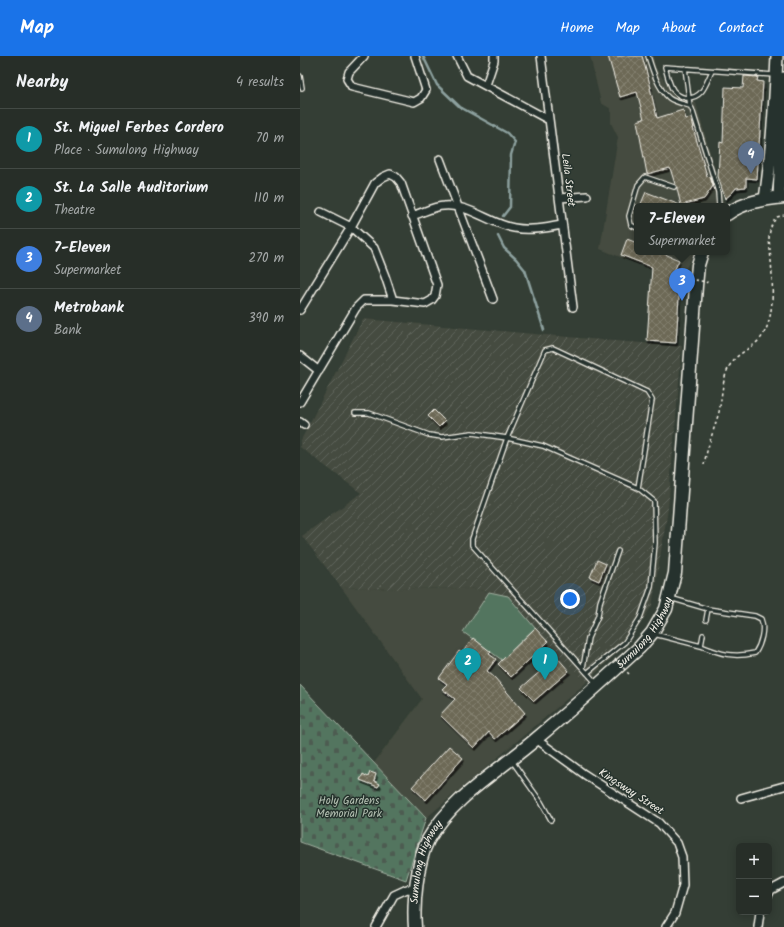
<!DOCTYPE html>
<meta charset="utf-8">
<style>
:root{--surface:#272e28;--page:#333a34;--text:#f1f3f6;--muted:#a4a8a8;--line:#434a45;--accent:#1a73e8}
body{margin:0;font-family:Kalam,sans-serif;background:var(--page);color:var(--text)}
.controls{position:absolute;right:12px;bottom:12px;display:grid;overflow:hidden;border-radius:6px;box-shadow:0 2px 10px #0003}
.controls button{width:36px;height:36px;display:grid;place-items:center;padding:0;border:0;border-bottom:1px solid var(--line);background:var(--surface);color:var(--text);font:20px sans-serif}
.you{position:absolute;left:270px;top:543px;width:14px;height:14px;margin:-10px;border:3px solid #fff;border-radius:50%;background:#1a73e8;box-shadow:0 0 0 6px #1a73e833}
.badge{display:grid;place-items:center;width:26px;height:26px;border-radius:50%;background:var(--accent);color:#fff;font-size:13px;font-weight:700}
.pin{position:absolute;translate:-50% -33px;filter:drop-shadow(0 1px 2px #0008)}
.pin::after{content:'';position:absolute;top:21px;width:14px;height:12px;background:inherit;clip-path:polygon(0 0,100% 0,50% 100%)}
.popup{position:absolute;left:334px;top:147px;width:96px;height:52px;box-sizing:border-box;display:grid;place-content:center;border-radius:6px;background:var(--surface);filter:drop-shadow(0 1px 3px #0005);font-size:13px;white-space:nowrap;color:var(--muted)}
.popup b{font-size:15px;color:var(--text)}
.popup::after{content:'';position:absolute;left:50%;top:100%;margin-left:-8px;border:8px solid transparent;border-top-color:var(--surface)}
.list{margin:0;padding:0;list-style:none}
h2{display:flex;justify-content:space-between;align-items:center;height:52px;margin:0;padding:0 16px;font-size:17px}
h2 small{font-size:13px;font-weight:400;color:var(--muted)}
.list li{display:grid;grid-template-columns:26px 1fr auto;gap:12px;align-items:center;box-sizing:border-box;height:60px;padding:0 16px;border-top:1px solid var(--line)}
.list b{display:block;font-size:15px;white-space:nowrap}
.list p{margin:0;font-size:13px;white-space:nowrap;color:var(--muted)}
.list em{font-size:13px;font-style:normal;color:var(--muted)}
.map{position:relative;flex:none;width:484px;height:871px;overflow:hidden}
header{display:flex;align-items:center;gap:24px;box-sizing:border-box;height:56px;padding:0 20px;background:var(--accent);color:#fff}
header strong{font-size:19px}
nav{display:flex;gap:22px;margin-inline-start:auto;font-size:14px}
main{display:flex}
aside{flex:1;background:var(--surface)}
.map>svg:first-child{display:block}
.built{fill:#454b3f}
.industrial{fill:url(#industrial-furrows)}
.green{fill:#52745e;stroke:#a3b2a3}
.cemetery{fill:url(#cemetery-stones);stroke:#a3b2a3}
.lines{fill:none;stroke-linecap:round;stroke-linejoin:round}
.stream{stroke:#8da19f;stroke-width:2.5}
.building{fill:url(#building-cross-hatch);stroke:#f4f1e8;filter:url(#shadow)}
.lane-casing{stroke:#f4f1e8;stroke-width:6}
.street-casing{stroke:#f4f1e8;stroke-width:10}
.secondary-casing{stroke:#f4f1e8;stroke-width:14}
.primary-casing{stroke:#f4f1e8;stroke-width:15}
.path{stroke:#f4f1e8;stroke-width:1.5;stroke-dasharray:3 3;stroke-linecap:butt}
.lane{stroke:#26332d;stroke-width:3.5}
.street{stroke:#26332d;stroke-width:7}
.secondary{stroke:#26332d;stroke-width:11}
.primary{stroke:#26332d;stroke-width:12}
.path-bridge{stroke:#f4f1e8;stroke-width:1.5;stroke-dasharray:3 3;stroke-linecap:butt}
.labels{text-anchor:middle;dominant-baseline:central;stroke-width:3;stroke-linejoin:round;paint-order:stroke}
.street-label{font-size:11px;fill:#f4f1e8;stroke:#26332d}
.park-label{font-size:11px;fill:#b3bfb1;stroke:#26332d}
</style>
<header>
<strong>Map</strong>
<nav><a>Home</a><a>Map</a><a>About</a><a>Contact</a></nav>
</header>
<main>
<aside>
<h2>Nearby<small>4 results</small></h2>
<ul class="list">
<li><span class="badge" style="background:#0f9aa8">1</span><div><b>St. Miguel Ferbes Cordero</b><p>Place · Sumulong Highway</p></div><em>70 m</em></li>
<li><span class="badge" style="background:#0f9aa8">2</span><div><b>St. La Salle Auditorium</b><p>Theatre</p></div><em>110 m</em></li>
<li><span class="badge" style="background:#3f7fe0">3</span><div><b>7-Eleven</b><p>Supermarket</p></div><em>270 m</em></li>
<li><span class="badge" style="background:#5c6f8a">4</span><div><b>Metrobank</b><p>Bank</p></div><em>390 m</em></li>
</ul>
</aside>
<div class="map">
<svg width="484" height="871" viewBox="0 0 484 871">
<defs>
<pattern id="industrial-furrows" width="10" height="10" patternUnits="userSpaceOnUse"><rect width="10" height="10" fill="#454b3f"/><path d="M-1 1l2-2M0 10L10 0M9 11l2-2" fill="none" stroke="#60655b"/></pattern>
<pattern id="cemetery-stones" width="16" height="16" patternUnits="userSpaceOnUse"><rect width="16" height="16" fill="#52745e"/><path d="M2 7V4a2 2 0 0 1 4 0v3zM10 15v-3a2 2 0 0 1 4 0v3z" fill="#4d5c51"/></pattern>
<pattern id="building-cross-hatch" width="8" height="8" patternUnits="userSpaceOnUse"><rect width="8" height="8" fill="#6d6956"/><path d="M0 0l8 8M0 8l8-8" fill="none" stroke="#827f6e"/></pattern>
<filter id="shadow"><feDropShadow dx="1.5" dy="3" stdDeviation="0" flood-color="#0009"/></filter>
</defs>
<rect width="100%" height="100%" fill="#343e35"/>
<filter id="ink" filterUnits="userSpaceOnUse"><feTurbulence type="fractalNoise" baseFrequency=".025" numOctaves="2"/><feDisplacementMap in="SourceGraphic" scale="8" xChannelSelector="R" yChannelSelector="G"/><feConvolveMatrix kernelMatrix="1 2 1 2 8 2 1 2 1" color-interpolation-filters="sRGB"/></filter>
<g filter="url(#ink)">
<path class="built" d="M290,0h63l2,11 19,28 15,2 7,6 29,103h-88v46h57l-11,23 -9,3 -74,-29 18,-112 -7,-14v-14l-10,-6z
M41,531l55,2 73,-1 39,8 78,87 -160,135 -52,-55 48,-64z"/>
<path class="industrial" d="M63,263l239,21 80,6 -14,163 -16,97 -23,35 -43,42 -51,-55 -27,-32 -39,-8 -73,1 -55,-2 -39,-51 59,-43 -61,-46v-5z"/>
<path class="green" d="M189,536l19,4 27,32 -33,32 -39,-28z"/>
<path class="cemetery" d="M0,629l126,133 -20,62 -106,-38z"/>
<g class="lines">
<path class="stream" d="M123,0l14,29 23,22 47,26 8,9 -4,13 -1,52 -7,9
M198,180l6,12 12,11 9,11 19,60"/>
</g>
<path class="building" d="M308,0h34l9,32h-1l7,30 26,-8 3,9 5,-1 3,10h-1l14,48 3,1 3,9 -9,13 -23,6 -4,-16v-3l-2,-2 -5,-16 -23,6 -10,-53 7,-2 -7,-27 -17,5z
M444,20l14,1 -1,4 6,1 -6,97 -11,-1v9l-10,1 -4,5 -7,6 -7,-23 2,-34 3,1 2,-56 18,1z
M346,136l34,13v1h-40z
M327,183l10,4v9h23l19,8 -9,20 10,2 -4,61 -29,-2 5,-74 -31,-12z
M134,354l11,11 -6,6 -11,-11z
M297,504l9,4 -7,17 -9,-4z
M235,572l13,14 -37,35 -13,-13z
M173,582l18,14 -2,2 7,5 -9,12 8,7 30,35 -30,26 -6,-7 -15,16 -34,-33 15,-16 -13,-10 5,-5 -8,-6 20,-27 3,2z
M257,601l12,14 -35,30 -13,-13z
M149,690l14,12 -37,42 -14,-13z
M70,716l6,2 -2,7 6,3 -2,3 -18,-7 3,-6 5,3z"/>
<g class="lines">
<g class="lane-casing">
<path id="lane" d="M348,0c4,13 10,33 21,42 5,4 15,6 21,8l2,3 26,83 1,14
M385,12l5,38
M412,15c-6,12 -9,28 -26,27 -4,-1 -10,-4 -13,-8 -4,-6 -6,-16 -8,-23l109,8
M0,20l2,12
M337,172l-6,-3 -2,-9 9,-31 7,-8 29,10
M55,357h14l60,22 13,2 30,-4 35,5 36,8 95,42 16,13 1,42 -4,44 -11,31 -15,24 -38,31
M370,542l38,11 -2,11
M354,578l47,12 2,-11
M401,590c20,8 32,12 54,7 6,-9 10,-24 6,-34l-6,-3 -47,-7
M283,612l5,-30 10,-22 2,-14 18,-51
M297,628l-125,-139v-6l35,-101 38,-88 8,-2 94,44 5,8 -14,88
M212,705l29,41 10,18"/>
</g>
<g class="street-casing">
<path id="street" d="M64,0l-15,16 -2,7 5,8 62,15 7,-4 5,-8 -11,-34
M157,0l10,20 82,44
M241,0l32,251
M186,29l8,-24v-5
M140,103l53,140
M259,142l28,-2
M21,156l30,15 23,21 11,28 8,24
M112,160c10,-3 22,-10 32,-10 26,-2 46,18 70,22 16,3 32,0 48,-3
M0,254l51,-83 24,-44 8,-6 7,-3 6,3 5,6 36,102 -2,11 -3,4 -7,4 -32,-4h-29l-8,8 -56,94
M0,300l19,15
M0,366l4,3
M236,683l48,35 75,49 18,20 5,14 1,28 -8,28 -9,14
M441,742l43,-12
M469,838l2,-4 13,-7
M76,871l18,-32 13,-6 9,1
M458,871l2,-15"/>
</g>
<g class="secondary-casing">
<path id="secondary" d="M479,141l5,-119
M465,143c7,-47 10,-95 12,-143"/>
</g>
<g class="primary-casing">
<g id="primary">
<path d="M427,158c17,-12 37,-15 57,-17"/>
<path id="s1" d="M115,871c-2,-23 2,-66 13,-87 24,-43 71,-69 108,-101 35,-29 69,-60 103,-91l13,-15 14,-24 9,-36 21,-287 2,-21 4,-13"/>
</g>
</g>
<path class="path" d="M383,222l-1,5 4,1
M404,409c3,-18 10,-35 15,-53 3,-15 3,-34 11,-47 7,-12 21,-16 30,-26 19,-22 11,-74 9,-101 1,-9 2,-14 8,-21l7,-2"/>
<use href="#lane" class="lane"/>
<use href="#street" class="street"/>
<use href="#secondary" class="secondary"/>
<use href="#primary" class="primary"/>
<path class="path-bridge" d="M383,222l24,4 -1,1
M315,603l14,15"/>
</g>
</g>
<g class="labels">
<g class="street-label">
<text transform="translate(268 124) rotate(83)">Leila Street</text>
<text stroke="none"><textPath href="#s1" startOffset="391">Sumulong Highway</textPath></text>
<text transform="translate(331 736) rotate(33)">Kingsway Street</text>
<text stroke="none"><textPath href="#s1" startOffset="67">Sumulong Highway</textPath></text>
</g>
<g class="park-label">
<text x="49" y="745">Holy Gardens<tspan x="49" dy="13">Memorial Park</tspan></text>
</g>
</g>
</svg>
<div class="controls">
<button>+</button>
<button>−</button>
</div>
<div class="you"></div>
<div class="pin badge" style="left:245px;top:624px;background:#0f9aa8">1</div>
<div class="pin badge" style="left:168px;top:625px;background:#0f9aa8">2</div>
<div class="pin badge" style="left:382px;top:245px;background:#3f7fe0">3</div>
<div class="popup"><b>7-Eleven</b>Supermarket</div>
<div class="pin badge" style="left:451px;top:118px;background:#5c6f8a">4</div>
</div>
</main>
